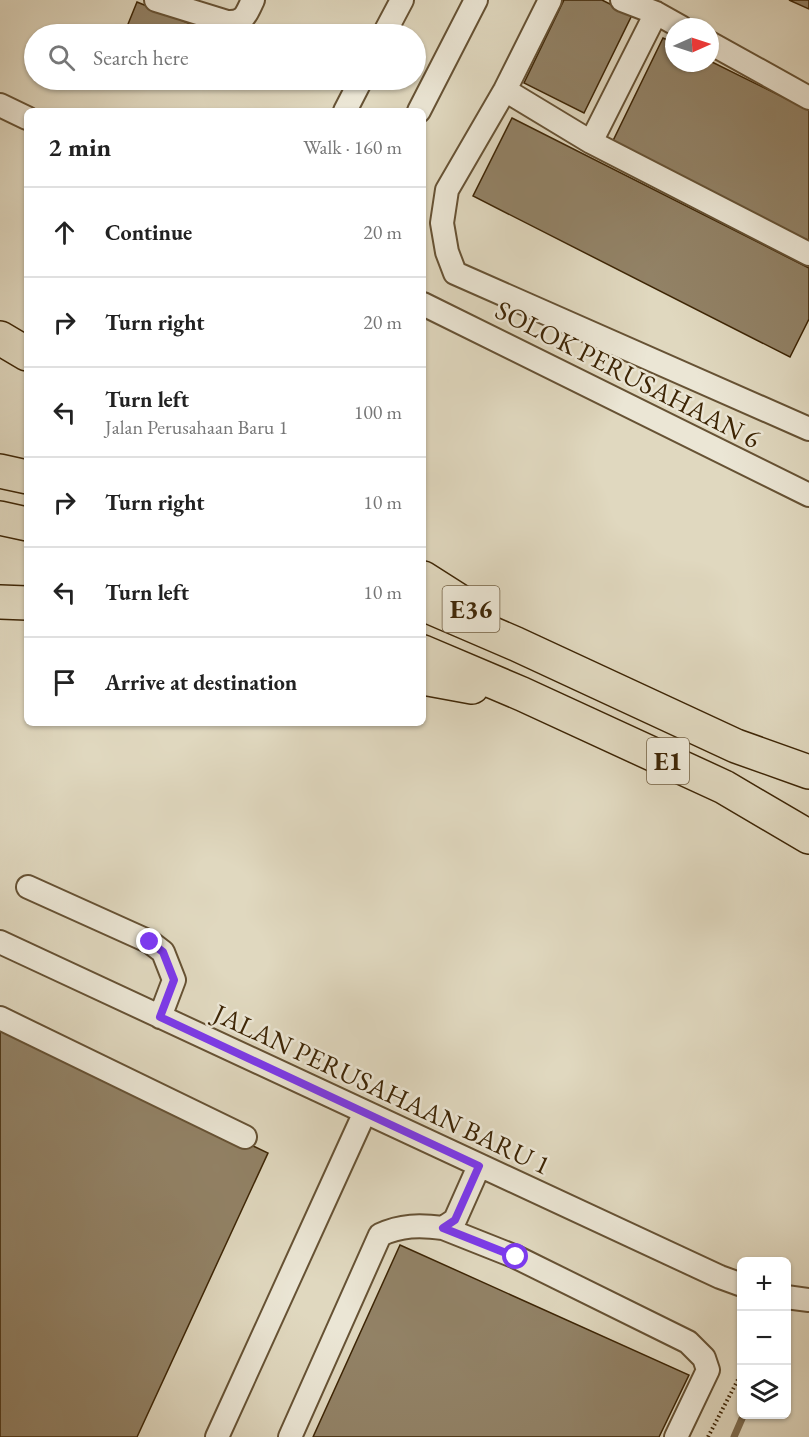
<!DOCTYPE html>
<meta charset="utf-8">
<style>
:root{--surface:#fff;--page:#f6f6f6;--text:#222;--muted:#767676;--line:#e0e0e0}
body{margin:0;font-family:"EB Garamond",serif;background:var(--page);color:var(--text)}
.controls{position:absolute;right:18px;bottom:18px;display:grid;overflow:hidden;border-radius:9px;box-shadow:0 2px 4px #0004}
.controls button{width:54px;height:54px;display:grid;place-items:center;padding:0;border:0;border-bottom:2px solid var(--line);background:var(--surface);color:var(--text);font:30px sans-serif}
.compass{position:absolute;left:665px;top:18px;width:54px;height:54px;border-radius:50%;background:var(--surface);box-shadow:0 2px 4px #0004;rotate:87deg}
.stop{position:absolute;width:18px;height:18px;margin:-14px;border:4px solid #7c3aed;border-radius:50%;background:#fff}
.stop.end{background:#7c3aed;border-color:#fff;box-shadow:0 2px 6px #0008}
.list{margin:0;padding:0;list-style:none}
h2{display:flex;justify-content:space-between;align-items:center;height:78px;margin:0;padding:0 24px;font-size:26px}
h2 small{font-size:20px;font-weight:400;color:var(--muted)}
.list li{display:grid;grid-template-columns:39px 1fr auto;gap:18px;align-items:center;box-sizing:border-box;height:90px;padding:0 24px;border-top:2px solid var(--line)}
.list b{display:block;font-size:22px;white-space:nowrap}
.list p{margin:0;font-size:20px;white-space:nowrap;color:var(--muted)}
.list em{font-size:20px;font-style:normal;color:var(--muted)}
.icon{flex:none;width:33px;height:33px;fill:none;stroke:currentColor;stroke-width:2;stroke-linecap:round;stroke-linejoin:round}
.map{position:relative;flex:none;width:809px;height:1437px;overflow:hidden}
.search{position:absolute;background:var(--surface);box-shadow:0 2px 4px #0004;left:24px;top:24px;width:402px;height:66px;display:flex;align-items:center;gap:15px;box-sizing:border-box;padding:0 21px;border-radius:33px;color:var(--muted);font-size:22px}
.panel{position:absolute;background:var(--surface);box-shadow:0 2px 4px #0004;left:24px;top:108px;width:402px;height:618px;border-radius:9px}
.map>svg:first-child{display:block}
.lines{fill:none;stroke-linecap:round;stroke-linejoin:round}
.stream{stroke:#7e6c4f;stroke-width:7}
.building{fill:#928266;stroke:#3d2505;stroke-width:1.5}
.minor-casing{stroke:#665234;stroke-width:26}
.highway-casing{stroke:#3d2505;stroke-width:36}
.path{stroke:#3d2505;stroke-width:4;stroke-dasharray:1.5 3;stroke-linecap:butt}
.minor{stroke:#ebe6d5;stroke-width:22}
.highway{stroke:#e0d8bf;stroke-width:33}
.route{stroke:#7c3aed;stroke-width:8}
.labels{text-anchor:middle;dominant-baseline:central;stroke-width:5;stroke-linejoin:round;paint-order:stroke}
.shield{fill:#ebe6d5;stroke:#715f43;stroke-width:1.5}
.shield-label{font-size:26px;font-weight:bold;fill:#3d2505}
.street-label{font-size:27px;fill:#3d2505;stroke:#ebe6d5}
</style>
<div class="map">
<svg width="809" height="1437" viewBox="0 0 809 1437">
<rect width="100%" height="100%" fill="#e0d8bf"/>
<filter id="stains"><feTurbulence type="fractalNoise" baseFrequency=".00333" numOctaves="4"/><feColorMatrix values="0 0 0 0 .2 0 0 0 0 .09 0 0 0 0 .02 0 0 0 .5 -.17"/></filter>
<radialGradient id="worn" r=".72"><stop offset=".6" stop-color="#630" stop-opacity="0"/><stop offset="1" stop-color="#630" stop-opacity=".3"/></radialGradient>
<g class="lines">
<path class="stream" d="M734,1437l10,-23"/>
</g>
<path class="building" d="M564,0h38l30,15 -48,98 -60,-30z
M789,0h20v9z
M137,2l78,32h-91z
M663,38l11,5v20h36v-2l99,49v137l-200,-98z
M512,118l297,150v51l-19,38 -317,-161z
M0,1027l268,126 -131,284h-137z
M400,1245l289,130 -30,62h-346z"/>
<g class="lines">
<g class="minor-casing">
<path id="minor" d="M156,0l71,22c18,1 19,-8 26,-22
M550,0l-45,90 -58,100 -5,33 5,29 8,21 354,156
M622,0l34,13 25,14
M384,34l18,-34
M710,43l99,55
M505,90l86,52 218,112
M0,105l27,13
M345,111l16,-31
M419,111l57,-111
M591,142l65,-129
M423,304l386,191
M28,887l122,55 13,10 11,28 -14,37
M0,942l720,335 22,8
M0,1018l245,119
M443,1228l73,29 172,85 16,16 4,12 -32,67
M786,1297l23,3
M217,1437l148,-325
M290,1437l90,-202c21,-10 40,-10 63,-7l12,-8 24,-54"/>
</g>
<g class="highway-casing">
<path id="highway" d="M0,338l27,16
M0,471l27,6
M0,518l27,6
M423,578l44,28
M0,602l27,1
M423,604l93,40 220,102 73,26
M423,652l99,42 202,93 85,50
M423,678l49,9"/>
</g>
<path class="path" d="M708,1437l34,-65"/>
<use href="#minor" class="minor"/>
<use href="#highway" class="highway"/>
</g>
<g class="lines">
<path class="route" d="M150,942l13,10 11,28 -14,37 319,149 -24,54 -12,8 73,29"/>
</g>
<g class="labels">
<g class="shield">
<rect x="442.5" y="586" width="57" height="46" rx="4.5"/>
<rect x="647" y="738" width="42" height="46" rx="4.5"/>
</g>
<g class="shield-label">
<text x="471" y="609">E36</text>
<text x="668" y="761">E1</text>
</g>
<g class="street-label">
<text transform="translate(628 374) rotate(27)">SOLOK PERUSAHAAN 6</text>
<text transform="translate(382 1089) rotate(25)">JALAN PERUSAHAAN BARU 1</text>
</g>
</g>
<rect width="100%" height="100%" filter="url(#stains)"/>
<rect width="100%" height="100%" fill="url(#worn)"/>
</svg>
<div class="controls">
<button>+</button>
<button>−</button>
<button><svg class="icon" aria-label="layers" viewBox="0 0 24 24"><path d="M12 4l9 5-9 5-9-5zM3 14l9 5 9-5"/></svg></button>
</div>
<svg class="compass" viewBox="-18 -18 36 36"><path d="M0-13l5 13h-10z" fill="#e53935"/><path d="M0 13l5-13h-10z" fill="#767676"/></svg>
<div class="stop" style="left:516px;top:1257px"></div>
<div class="stop end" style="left:150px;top:942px"></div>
<div class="search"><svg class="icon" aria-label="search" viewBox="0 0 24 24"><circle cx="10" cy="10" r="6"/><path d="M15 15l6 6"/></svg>Search here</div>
<section class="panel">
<h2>2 min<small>Walk · 160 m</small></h2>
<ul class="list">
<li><svg class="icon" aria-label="ahead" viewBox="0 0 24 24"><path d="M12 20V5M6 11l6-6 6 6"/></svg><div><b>Continue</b></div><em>20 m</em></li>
<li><svg class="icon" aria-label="right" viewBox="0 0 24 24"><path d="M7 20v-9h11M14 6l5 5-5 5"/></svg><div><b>Turn right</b></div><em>20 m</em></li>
<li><svg class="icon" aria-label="left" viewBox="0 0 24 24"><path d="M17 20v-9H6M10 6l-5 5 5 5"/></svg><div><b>Turn left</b><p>Jalan Perusahaan Baru 1</p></div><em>100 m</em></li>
<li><svg class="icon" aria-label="right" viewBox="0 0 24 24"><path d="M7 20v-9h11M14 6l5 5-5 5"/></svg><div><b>Turn right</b></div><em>10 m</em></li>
<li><svg class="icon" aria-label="left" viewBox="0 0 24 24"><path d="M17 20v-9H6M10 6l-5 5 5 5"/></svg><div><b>Turn left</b></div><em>10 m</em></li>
<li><svg class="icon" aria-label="arrive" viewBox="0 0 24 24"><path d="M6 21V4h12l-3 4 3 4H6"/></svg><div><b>Arrive at destination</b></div></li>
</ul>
</section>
</div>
